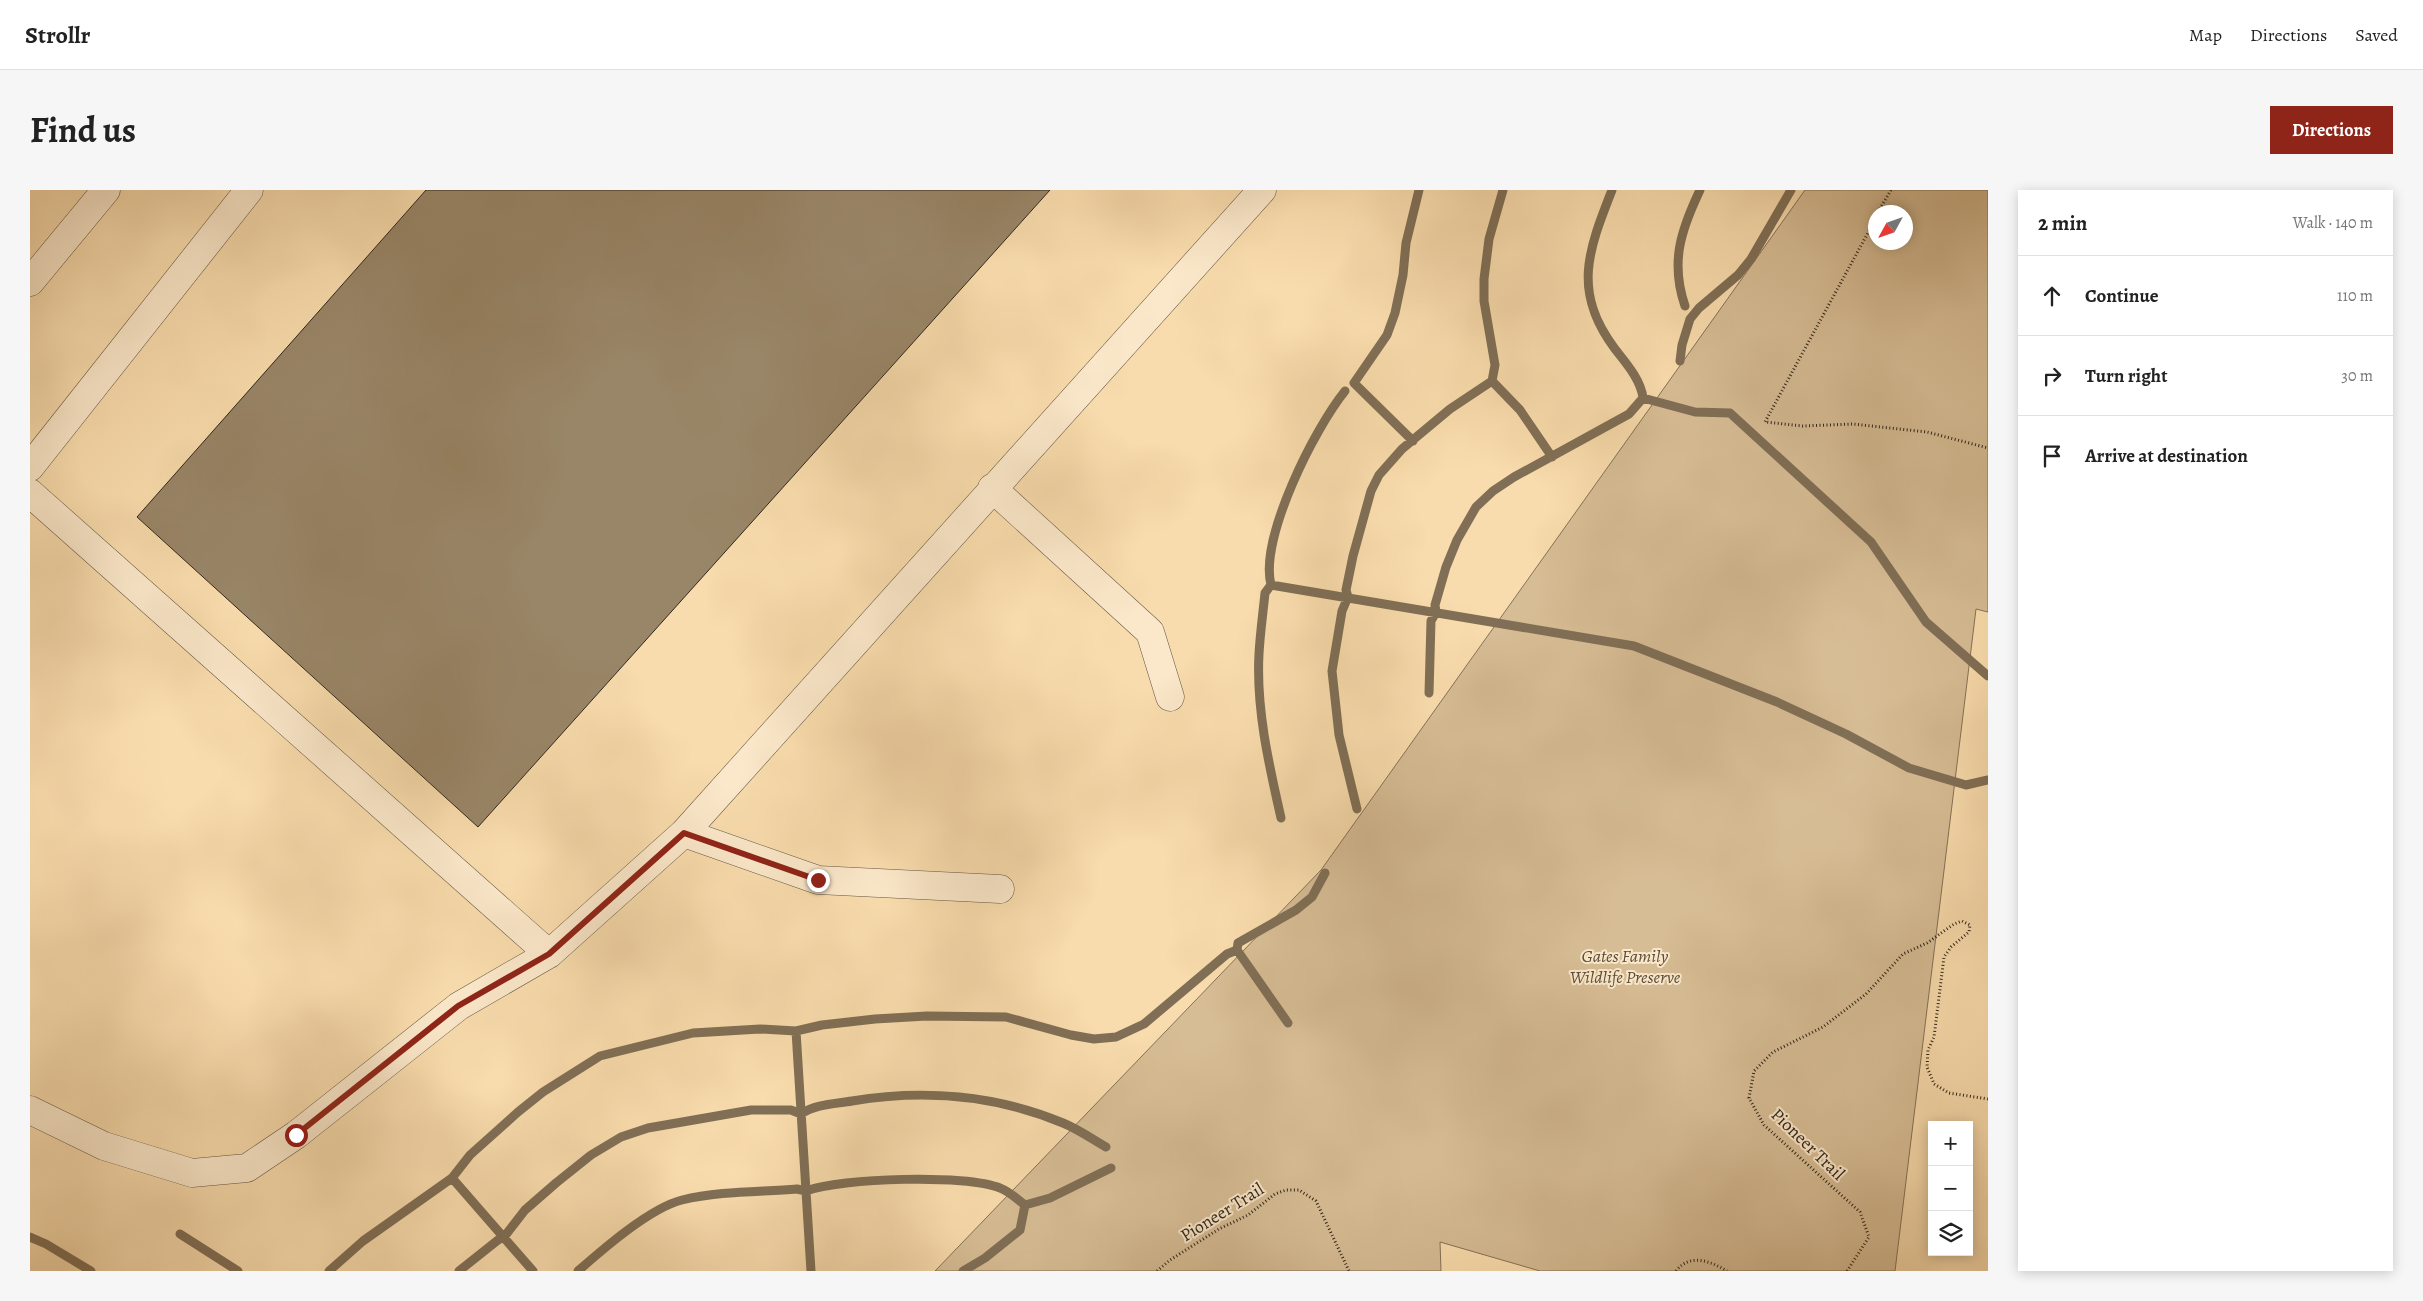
<!DOCTYPE html>
<meta charset="utf-8">
<style>
:root{--surface:#fff;--page:#f6f6f6;--text:#222;--muted:#767676;--line:#e0e0e0;--accent:#8f2418}
body{margin:0;font-family:Alegreya,serif;background:var(--page);color:var(--text)}
.controls{position:absolute;right:15px;bottom:15px;display:grid;overflow:hidden;border-radius:0px;box-shadow:0 2px 12px #0003}
.controls button{width:45px;height:45px;display:grid;place-items:center;padding:0;border:0;border-bottom:1px solid var(--line);background:var(--surface);color:var(--text);font:25px sans-serif}
.compass{position:absolute;left:1838px;top:15px;width:45px;height:45px;border-radius:50%;background:var(--surface);box-shadow:0 2px 12px #0003;rotate:230deg}
.stop{position:absolute;width:15px;height:15px;margin:-11px;border:4px solid #8f2418;border-radius:50%;background:#fff}
.stop.end{background:#8f2418;border-color:#fff;box-shadow:0 1px 5px #0008}
.list{margin:0;padding:0;list-style:none}
h2{display:flex;justify-content:space-between;align-items:center;height:65px;margin:0;padding:0 20px;font-size:21px}
h2 small{font-size:16px;font-weight:400;color:var(--muted)}
.list li{display:grid;grid-template-columns:32px 1fr auto;gap:15px;align-items:center;box-sizing:border-box;height:80px;padding:0 20px;border-top:1px solid var(--line)}
.list b{display:block;font-size:19px;white-space:nowrap}
.list em{font-size:16px;font-style:normal;color:var(--muted)}
.icon{flex:none;width:28px;height:28px;fill:none;stroke:currentColor;stroke-width:2;stroke-linecap:round;stroke-linejoin:round}
.map{position:relative;flex:none;width:1958px;height:1081px;overflow:hidden;border-radius:0px}
header{display:flex;align-items:center;gap:30px;box-sizing:border-box;height:70px;padding:0 25px;background:var(--surface);border-bottom:1px solid var(--line)}
header strong{font-size:24px}
nav{display:flex;gap:28px;margin-inline-start:auto;font-size:18px}
.intro{display:flex;align-items:center;justify-content:space-between;box-sizing:border-box;height:120px;padding:0 30px}
h1{margin:0;font-size:35px}
.button{padding:12px 22px;border-radius:0px;background:var(--accent);color:#fff;font-size:18px;font-weight:700}
main{display:flex;gap:30px;padding:0 30px}
aside{flex:1;background:var(--surface);border-radius:0px;box-shadow:0 2px 12px #0003}
.map>svg:first-child{display:block}
.green{fill:#d7bd95;stroke:#847259;fill-rule:evenodd}
.lines{fill:none;stroke-linecap:round;stroke-linejoin:round}
.stream{stroke:#806f56;stroke-width:9}
.building{fill:#998668;stroke:#31281d}
.minor-casing{stroke:#635541;stroke-width:29}
.path{stroke:#31281d;stroke-width:3;stroke-dasharray:1 2.5;stroke-linecap:butt}
.minor{stroke:#fbe8ca;stroke-width:28}
.route{stroke:#8f2418;stroke-width:6}
.labels{text-anchor:middle;dominant-baseline:central;stroke-width:4;stroke-linejoin:round;paint-order:stroke}
.park-label{font-size:18px;font-style:italic;fill:#5a4d3b;stroke:#fbe8ca}
.street-label{font-size:18px;fill:#31281d;stroke:#fbe8ca}
</style>
<header>
<strong>Strollr</strong>
<nav><a>Map</a><a>Directions</a><a>Saved</a></nav>
</header>
<div class="intro"><h1>Find us</h1><a class="button">Directions</a></div>
<main>
<div class="map">
<svg width="1958" height="1081" viewBox="0 0 1958 1081">
<rect width="100%" height="100%" fill="#f9dcad"/>
<filter id="stains"><feTurbulence type="fractalNoise" baseFrequency=".004" numOctaves="4"/><feColorMatrix values="0 0 0 0 .2 0 0 0 0 .09 0 0 0 0 .02 0 0 0 .5 -.17"/></filter>
<radialGradient id="worn" r=".72"><stop offset=".6" stop-color="#630" stop-opacity="0"/><stop offset="1" stop-color="#630" stop-opacity=".3"/></radialGradient>
<path class="green" d="M1775,0h183v422l-12,-3 -81,662h-355l-100,-29 1,29h-506l386,-401zM1846,22h30v30h-30z"/>
<g class="lines">
<path class="stream" d="M1655,116c-15,-44 -4,-76 15,-116
M1650,171l2,-16 8,-26 9,-11 39,-33 13,-16 40,-69
M1462,191l3,-16 -11,-64v-22l5,-40 14,-49
M1462,191l28,29 32,47
M1613,208l52,14 35,1 141,129 55,80 62,54
M1383,251l-59,-58 33,-48 8,-22 8,-38 3,-32 13,-53
M1241,395l363,61 143,56 69,32 63,34 57,17 22,-5
M1241,395l-6,8c-2,20 -5,41 -6,61 -3,55 10,111 22,164
M1241,395c-12,-47 44,-157 74,-194
M1399,503l2,-72 5,-9 -1,-7 11,-38 11,-27 19,-33 17,-16 21,-14 115,-63 14,-16c-2,-18 -17,-35 -28,-49 -43,-57 -27,-98 -3,-159
M1327,619l-18,-74 -7,-64 10,-60 6,-14 -2,-7 7,-34 18,-65 8,-16 23,-26 48,-40 42,-28
M1258,833l-51,-73 1,-7 58,-33 16,-13 13,-24
M766,841l15,240
M422,988l81,93
M150,1044l58,37
M0,1047l16,7 45,27
M299,1081l34,-30 89,-63 18,-23 48,-43 25,-20 57,-36 93,-23 67,-4 36,2 26,-6 53,-6 52,-3 79,1 65,18 23,4 22,-2 28,-13 83,-70 10,-4
M429,1081l39,-31 6,-3 21,-27 31,-27 35,-28 30,-18 27,-9 103,-18h40l10,4c15,-10 34,-10 51,-13 71,-12 144,-6 211,22 15,6 29,16 43,24
M548,1081c25,-22 72,-63 104,-71 37,-9 77,-8 115,-11l9,2c35,-13 160,-17 194,-3 9,3 18,12 25,17
M933,1081l22,-13 35,-28 5,-25 25,-7 61,-30"/>
</g>
<path class="building" d="M396,0h624l-572,637 -341,-310z"/>
<g class="lines">
<g class="minor-casing">
<path id="minor" d="M0,92l76,-92
M0,277l219,-277
M962,298l158,144 20,65
M0,303l519,461
M654,643l134,47 182,9
M0,920l74,36 88,27 55,-5 49,-33 163,-129 90,-52 135,-121 578,-643"/>
</g>
<path class="path" d="M1848,22l13,-22
M1846,28l-111,204 38,4 50,-2 74,8 61,16
M1127,1081l13,-11 49,-31 29,-14 27,-21 11,-4h13l17,11 33,70
M1646,1081c14,-18 34,-10 51,0
M1817,1081l22,-34 -9,-25 -96,-87 -15,-27 5,-27 19,-19 50,-25 43,-33 37,-40 24,-11 27,-19 8,-3 8,4 -1,7 -18,15 -7,10 -10,80 -6,13 -1,17 7,17 15,9 39,6"/>
<use href="#minor" class="minor"/>
</g>
<g class="lines">
<path class="route" d="M266,945l162,-129 91,-52 135,-121 134,47"/>
</g>
<g class="labels">
<g class="park-label">
<text x="1595" y="766">Gates Family<tspan x="1595" dy="21">Wildlife Preserve</tspan></text>
</g>
<g class="street-label">
<text transform="translate(1778 954) rotate(44)">Pioneer Trail</text>
<text transform="translate(1192 1022) rotate(-32)">Pioneer Trail</text>
</g>
</g>
<rect width="100%" height="100%" filter="url(#stains)"/>
<rect width="100%" height="100%" fill="url(#worn)"/>
</svg>
<div class="controls">
<button>+</button>
<button>−</button>
<button><svg class="icon" aria-label="layers" viewBox="0 0 24 24"><path d="M12 4l9 5-9 5-9-5zM3 14l9 5 9-5"/></svg></button>
</div>
<svg class="compass" viewBox="-18 -18 36 36"><path d="M0-13l5 13h-10z" fill="#e53935"/><path d="M0 13l5-13h-10z" fill="#767676"/></svg>
<div class="stop" style="left:266px;top:945px"></div>
<div class="stop end" style="left:788px;top:690px"></div>
</div>
<aside>
<h2>2 min<small>Walk · 140 m</small></h2>
<ul class="list">
<li><svg class="icon" aria-label="ahead" viewBox="0 0 24 24"><path d="M12 20V5M6 11l6-6 6 6"/></svg><div><b>Continue</b></div><em>110 m</em></li>
<li><svg class="icon" aria-label="right" viewBox="0 0 24 24"><path d="M7 20v-9h11M14 6l5 5-5 5"/></svg><div><b>Turn right</b></div><em>30 m</em></li>
<li><svg class="icon" aria-label="arrive" viewBox="0 0 24 24"><path d="M6 21V4h12l-3 4 3 4H6"/></svg><div><b>Arrive at destination</b></div></li>
</ul>
</aside>
</main>
